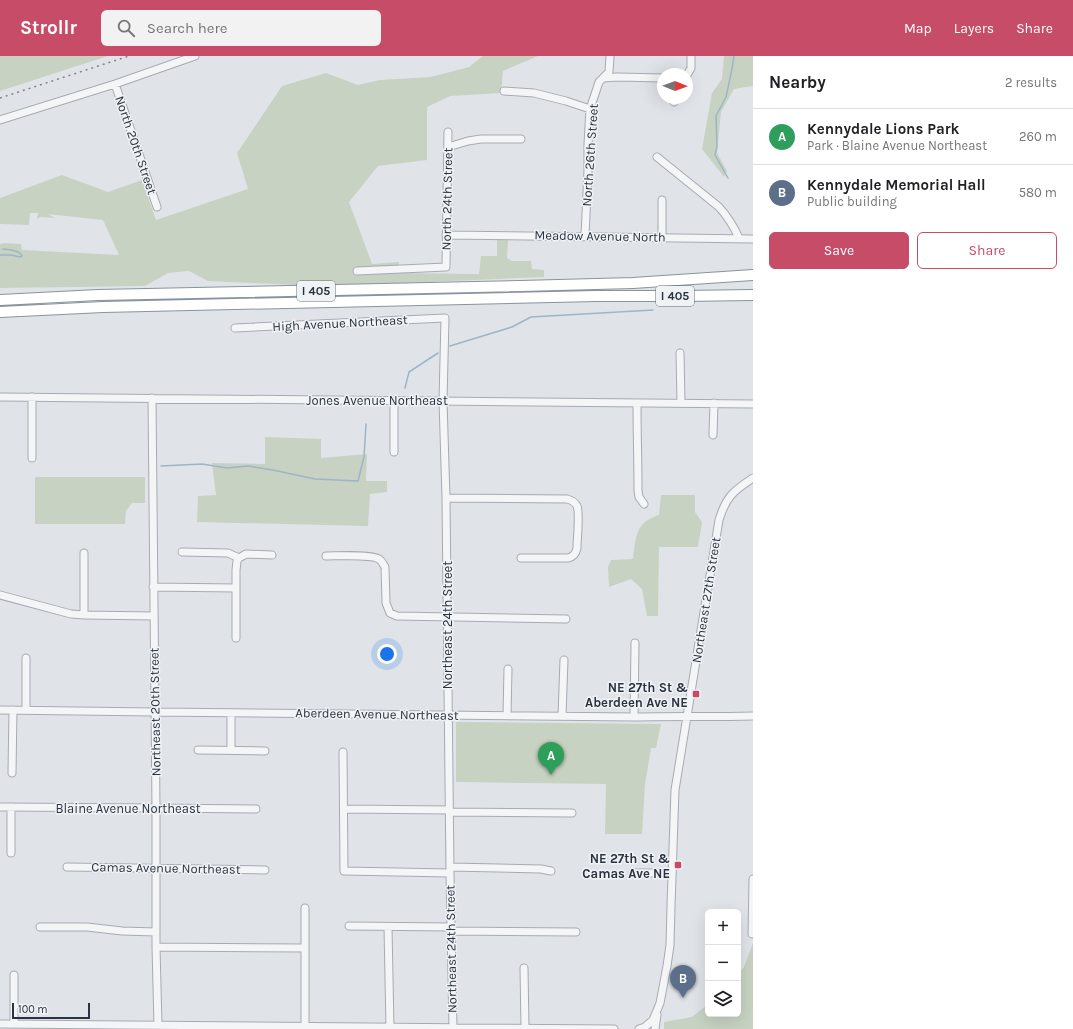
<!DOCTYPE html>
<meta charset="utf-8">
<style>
:root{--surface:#fff;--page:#f2f2f2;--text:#202124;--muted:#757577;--line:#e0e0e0;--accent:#c74c68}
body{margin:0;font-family:Karla,sans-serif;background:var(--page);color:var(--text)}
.controls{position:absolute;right:12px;bottom:12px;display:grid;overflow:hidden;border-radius:6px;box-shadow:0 4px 16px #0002}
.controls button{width:36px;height:36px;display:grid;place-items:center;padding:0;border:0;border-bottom:1px solid var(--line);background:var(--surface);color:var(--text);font:20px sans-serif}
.compass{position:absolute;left:657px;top:12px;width:36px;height:36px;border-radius:50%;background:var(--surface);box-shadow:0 4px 16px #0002;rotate:91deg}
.scale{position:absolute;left:12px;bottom:10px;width:78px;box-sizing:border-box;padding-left:4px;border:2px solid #2a333f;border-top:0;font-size:11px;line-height:14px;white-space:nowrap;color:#2a333f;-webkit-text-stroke:3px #f0f3f6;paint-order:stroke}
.you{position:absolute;left:387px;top:598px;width:14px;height:14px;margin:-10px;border:3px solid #fff;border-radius:50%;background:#1a73e8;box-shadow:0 0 0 6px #1a73e833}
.badge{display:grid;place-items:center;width:26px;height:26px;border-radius:50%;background:var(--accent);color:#fff;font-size:13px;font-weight:700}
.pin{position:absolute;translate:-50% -33px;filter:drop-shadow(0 1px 2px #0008)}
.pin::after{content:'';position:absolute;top:21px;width:14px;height:12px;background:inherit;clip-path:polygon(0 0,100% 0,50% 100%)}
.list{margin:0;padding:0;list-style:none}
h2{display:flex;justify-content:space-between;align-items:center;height:52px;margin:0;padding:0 16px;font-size:17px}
h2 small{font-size:13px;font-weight:400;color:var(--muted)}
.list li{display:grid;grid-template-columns:26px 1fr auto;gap:12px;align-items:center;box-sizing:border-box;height:56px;padding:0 16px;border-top:1px solid var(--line)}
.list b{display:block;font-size:15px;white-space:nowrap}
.list p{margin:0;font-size:13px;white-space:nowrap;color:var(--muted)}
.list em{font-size:13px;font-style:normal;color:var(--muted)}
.actions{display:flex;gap:8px;padding:12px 16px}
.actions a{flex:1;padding:9px 0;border:1px solid var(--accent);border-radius:6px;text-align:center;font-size:14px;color:var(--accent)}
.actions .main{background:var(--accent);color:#fff}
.icon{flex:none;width:22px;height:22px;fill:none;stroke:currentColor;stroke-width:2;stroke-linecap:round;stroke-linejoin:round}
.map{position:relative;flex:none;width:753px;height:973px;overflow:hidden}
header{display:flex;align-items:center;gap:24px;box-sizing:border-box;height:56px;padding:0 20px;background:var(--accent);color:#fff}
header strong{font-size:19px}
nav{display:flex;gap:22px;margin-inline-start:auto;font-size:14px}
.search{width:280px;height:36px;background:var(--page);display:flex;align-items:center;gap:10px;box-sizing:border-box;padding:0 14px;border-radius:6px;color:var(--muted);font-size:15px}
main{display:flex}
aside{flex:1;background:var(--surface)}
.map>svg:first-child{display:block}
.green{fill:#c7d2c2}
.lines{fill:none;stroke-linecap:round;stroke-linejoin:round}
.stream{stroke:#9db5c7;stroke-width:1.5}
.minor-casing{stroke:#a6abb3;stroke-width:9}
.highway-casing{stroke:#89939e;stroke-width:12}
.minor{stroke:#f3f5f7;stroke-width:7}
.highway{stroke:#fff;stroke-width:10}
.rail{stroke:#7b8591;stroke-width:1.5;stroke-dasharray:2 4;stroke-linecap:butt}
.poi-dot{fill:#c74c68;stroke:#f0f3f6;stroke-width:1.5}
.labels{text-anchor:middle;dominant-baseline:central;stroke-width:3;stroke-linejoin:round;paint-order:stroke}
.shield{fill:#f0f3f6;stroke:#656d76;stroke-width:1}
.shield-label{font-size:12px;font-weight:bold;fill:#2a333f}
.street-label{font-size:13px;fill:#2a333f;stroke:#f0f3f6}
.poi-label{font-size:13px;font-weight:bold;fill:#2a333f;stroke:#f0f3f6;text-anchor:end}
</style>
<header>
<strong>Strollr</strong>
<div class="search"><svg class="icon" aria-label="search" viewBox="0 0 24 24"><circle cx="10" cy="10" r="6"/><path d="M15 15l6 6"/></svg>Search here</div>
<nav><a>Map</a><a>Layers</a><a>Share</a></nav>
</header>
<main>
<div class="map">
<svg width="753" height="973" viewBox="0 0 753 973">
<rect width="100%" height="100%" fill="#e0e4e9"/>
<path class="green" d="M0,0h108l-108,35z
M483,0h55l-35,15 -2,22 -51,3 -23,11v53l-49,6 -29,36 23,62 27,-2v11l80,1 2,-18h16v-16h11l-1,18 5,3h19l1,8 12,1v7l-117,5 -88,5 -131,-6 -19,-10 -21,2 -23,13 -145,2v-44l4,-1 17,1 1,6 97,5 -16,-35 -55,-6 7,4 -14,-1 -4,2 1,-6h-8l-1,12 -29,-1v-26l62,-23 46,17 34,-12 14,40 92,-31 -11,-36 45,-67 44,-13 32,12 22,-5 51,-3 38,-10z
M724,0h29v30l-19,3 -13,23 -4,41 10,18 -3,6 -22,-28 10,-56 10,-14z
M265,381l56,2v19l46,-4 -1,27h21v11l-17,2 -2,32 -171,-4 1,-26 18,-1 -4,-32 53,1z
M35,421h110v26h-13l-6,8 -1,13h-90z
M661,439h34v17l7,10 -4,25h-39l-1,69h-11l-5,-27 -11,-10 -22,8 -1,-20 3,-7 22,-1c1,-9 2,-27 9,-34 4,-5 11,-8 17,-10z
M456,666l205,2 -5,24h-5l-6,36 -3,50h-37l1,-50 -150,-2z
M753,887v86h-89v-7l28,-5 16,-13v10h30v-40l6,-7z"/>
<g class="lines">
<path class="stream" d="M728,122l-13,-23 2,-9 -1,-30 10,-19 6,-28 2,-13
M0,199h11l9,2 2,-1 -1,-2 -3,-2 -6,-2 -9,-1
M450,290l62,-19 19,-10 122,-7
M405,332l4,-16 29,-19
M161,410l41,-2 25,4 21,-2 25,4 42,9 43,2 6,-24 2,-33"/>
<g class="minor-casing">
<path id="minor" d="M687,19l4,-7v-12
M603,22l14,-1 46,1
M115,28l42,123
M504,35l30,2 32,8 24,8
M674,46v-4
M0,64l115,-36 80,-28
M448,91l20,-6 13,-2h40
M657,101l62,50c9,10 15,20 20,31
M446,179l307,4
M585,180l3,-66v-26l2,-35 9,-27 10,-10 1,-16
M662,181v-37
M357,215l89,-4 2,-135
M235,272l210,-10 -2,83 3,97 4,375 3,155
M680,297l1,50
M0,341l753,7
M32,341v61
M152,342l4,410v139l2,78
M637,347c0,29 1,58 1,87l1,7 5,7
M713,379l1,-32
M394,396v-52
M446,442l121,1c4,1 8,3 10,7 3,7 0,33 0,42 -1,6 -4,9 -9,10h-47
M182,496l46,1 11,5 7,-4 26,1
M84,497v62
M326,500c11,0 45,-2 53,3 3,2 4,5 6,8l1,36 4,10 7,3 169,3
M153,531l83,1
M0,539l71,19 13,1 70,1
M236,582v-68l1,-9 2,-3
M0,654l154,2 480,5c40,-1 79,0 119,-1
M26,654v-52
M507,659l1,-46
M562,660l2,-56
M634,661l1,-74
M198,694l67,1
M231,694v-37
M343,696l1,119 106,2
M12,717l1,-63
M0,751l156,1 100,1
M11,751v46
M344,753l105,1
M449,756l123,1
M67,811l198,3
M450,811l91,2 10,2
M633,817h39
M305,852v118
M349,870l103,1
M40,871h47l35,4 34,1
M388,871l2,102
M452,875l124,1
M752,878l1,-55
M156,891l149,1
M524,912l1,60
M14,919v49
M0,968l614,5
M639,973l6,-2 8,-7 7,-17 7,-37 3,-21 1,-39 4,-116 44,-270c7,-23 14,-29 34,-42
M655,973l2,-14"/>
</g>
<g class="highway-casing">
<path id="highway" d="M0,244l98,-5 423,-9 112,-3 120,-8
M0,256l103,-5 493,-11h86l71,-1"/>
</g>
<use href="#minor" class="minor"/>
<use href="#highway" class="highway"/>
<path class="rail" d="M0,42l129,-42"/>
</g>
<g class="poi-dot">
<rect x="692" y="634" width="8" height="8" rx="2"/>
<rect x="674" y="805" width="8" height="8" rx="2"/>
</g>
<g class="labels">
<g class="shield">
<rect x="297" y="225" width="38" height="20" rx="3"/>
<rect x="656" y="230" width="38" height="20" rx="3"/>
</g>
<g class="shield-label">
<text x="316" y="235">I 405</text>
<text x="675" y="240">I 405</text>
</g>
<g class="street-label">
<text transform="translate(136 89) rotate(71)">North 20th Street</text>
<text transform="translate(590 99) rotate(-86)">North 26th Street</text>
<text transform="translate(447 143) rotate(-89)">North 24th Street</text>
<text transform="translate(600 180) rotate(1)">Meadow Avenue North</text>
<text transform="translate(340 267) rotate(-3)">High Avenue Northeast</text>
<text x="377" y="344">Jones Avenue Northeast</text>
<text transform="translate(706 544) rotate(-81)">Northeast 27th Street</text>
<text transform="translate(447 569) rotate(-90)">Northeast 24th Street</text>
<text transform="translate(155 656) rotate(-91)">Northeast 20th Street</text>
<text transform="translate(377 658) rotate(1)">Aberdeen Avenue Northeast</text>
<text x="128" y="752">Blaine Avenue Northeast</text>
<text transform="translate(166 812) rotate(1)">Camas Avenue Northeast</text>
<text transform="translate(451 893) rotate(-91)">Northeast 24th Street</text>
</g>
<g class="poi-label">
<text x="688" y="631">NE 27th St &amp;<tspan x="688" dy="15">Aberdeen Ave NE</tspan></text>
<text x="670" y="802">NE 27th St &amp;<tspan x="670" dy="15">Camas Ave NE</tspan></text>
</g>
</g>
</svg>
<div class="controls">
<button>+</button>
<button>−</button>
<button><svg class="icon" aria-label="layers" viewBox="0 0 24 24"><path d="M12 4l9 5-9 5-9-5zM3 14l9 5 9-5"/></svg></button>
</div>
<svg class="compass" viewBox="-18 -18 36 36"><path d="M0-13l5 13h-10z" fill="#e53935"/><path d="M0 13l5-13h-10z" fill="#757577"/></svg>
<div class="scale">100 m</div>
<div class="you"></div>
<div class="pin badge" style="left:551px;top:719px;background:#2e9e5b">A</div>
<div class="pin badge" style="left:683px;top:942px;background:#5c6f8a">B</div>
</div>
<aside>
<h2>Nearby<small>2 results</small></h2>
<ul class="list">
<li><span class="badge" style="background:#2e9e5b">A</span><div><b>Kennydale Lions Park</b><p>Park · Blaine Avenue Northeast</p></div><em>260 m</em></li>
<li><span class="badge" style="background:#5c6f8a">B</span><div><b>Kennydale Memorial Hall</b><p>Public building</p></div><em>580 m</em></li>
</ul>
<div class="actions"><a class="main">Save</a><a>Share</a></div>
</aside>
</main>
